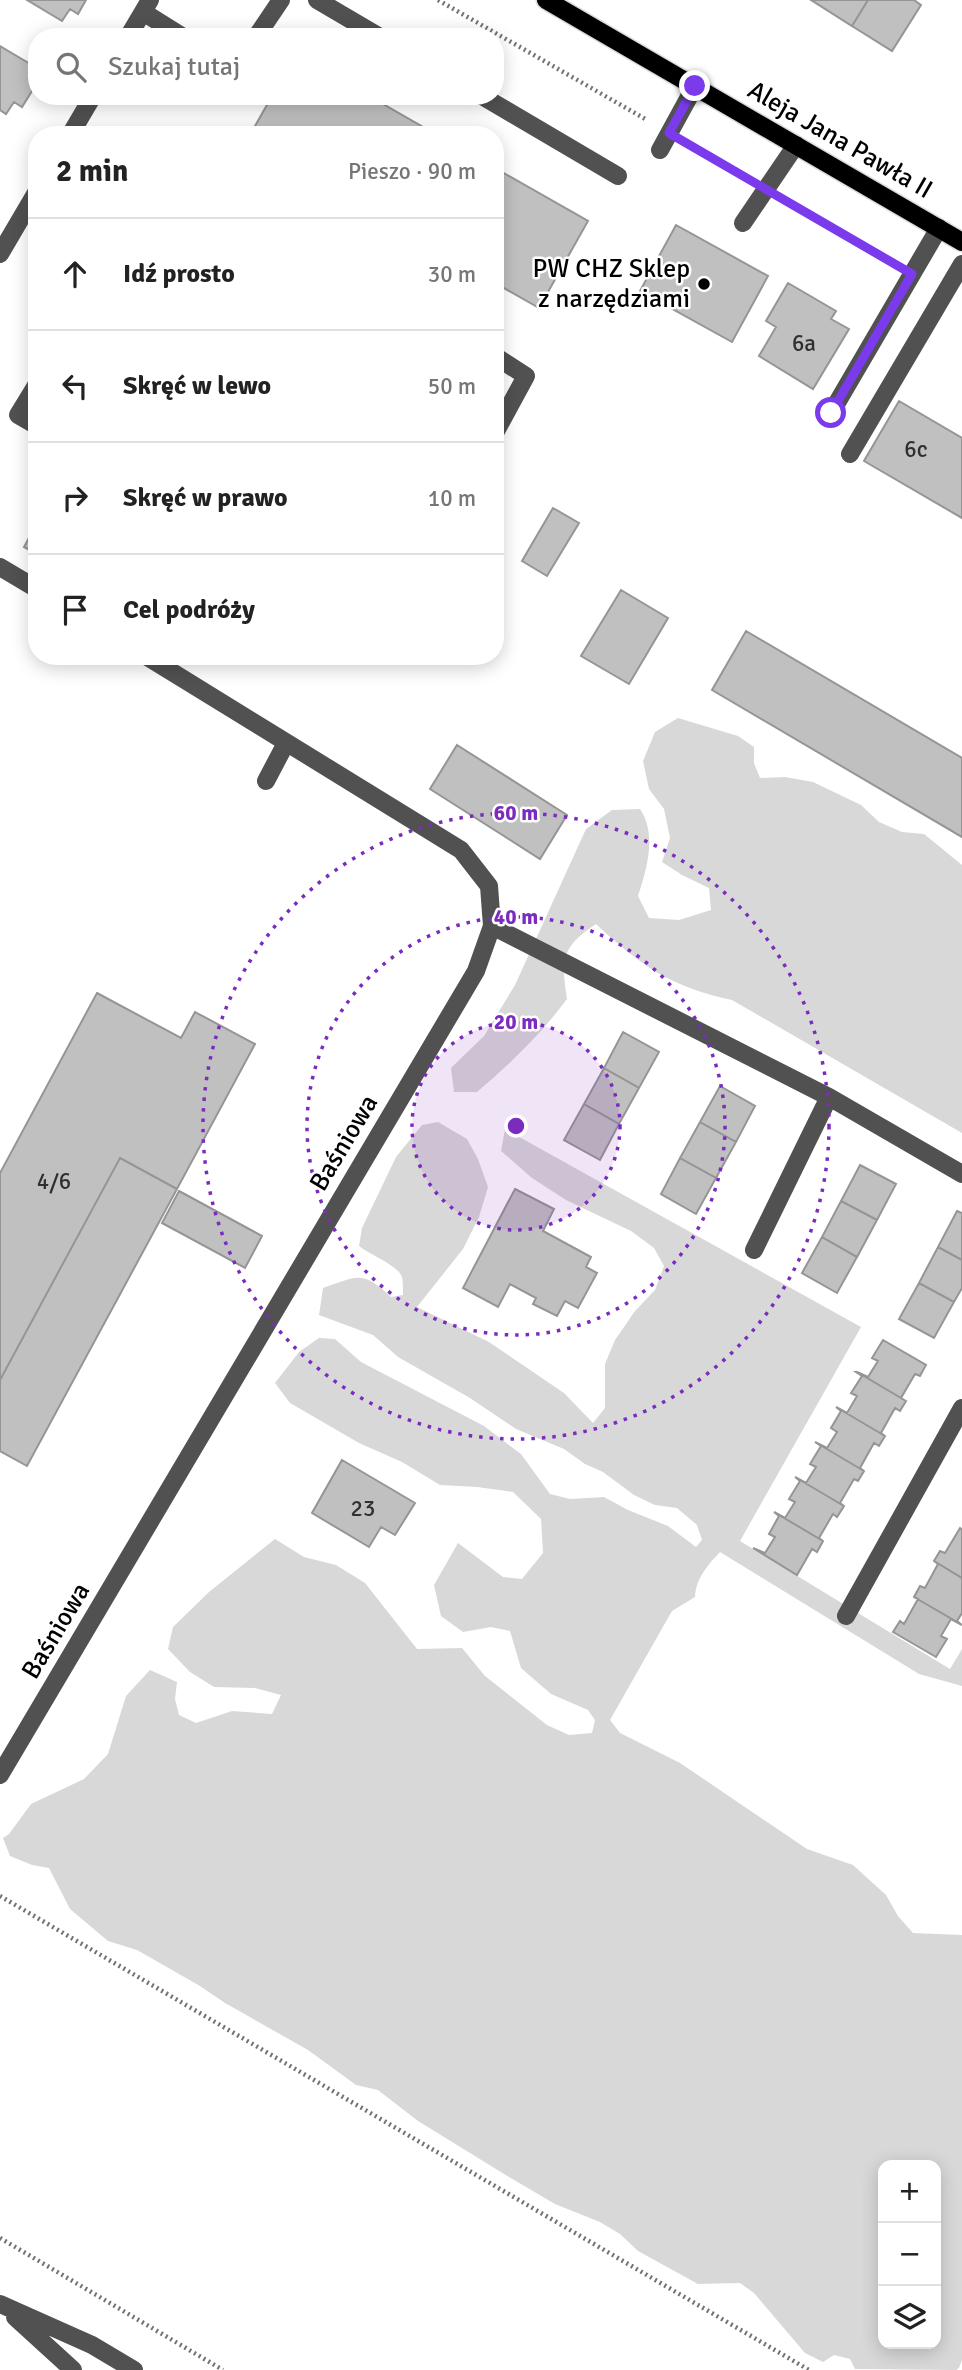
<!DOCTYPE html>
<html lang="pl">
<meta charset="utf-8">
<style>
:root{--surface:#fff;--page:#f2f2f2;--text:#222;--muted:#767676;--line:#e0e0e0}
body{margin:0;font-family:Signika,sans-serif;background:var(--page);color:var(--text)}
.controls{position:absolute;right:21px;bottom:21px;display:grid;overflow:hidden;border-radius:14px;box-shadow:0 4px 18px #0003}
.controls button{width:63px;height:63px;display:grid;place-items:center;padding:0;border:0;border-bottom:2px solid var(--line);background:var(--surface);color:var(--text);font:35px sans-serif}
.stop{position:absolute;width:21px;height:21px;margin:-16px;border:5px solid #7c3aed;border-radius:50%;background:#fff}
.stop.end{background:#7c3aed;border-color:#fff;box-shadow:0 2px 7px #0008}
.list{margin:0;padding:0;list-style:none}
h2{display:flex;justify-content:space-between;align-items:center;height:91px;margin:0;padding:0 28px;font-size:30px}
h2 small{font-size:23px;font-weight:400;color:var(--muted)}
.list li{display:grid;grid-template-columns:46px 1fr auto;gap:21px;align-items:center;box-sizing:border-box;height:112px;padding:0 28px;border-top:2px solid var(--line)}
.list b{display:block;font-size:26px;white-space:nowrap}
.list em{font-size:23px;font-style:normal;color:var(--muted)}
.icon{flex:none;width:38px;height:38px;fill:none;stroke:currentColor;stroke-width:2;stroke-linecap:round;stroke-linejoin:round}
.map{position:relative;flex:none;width:962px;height:2370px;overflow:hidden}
.search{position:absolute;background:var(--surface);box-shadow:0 4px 18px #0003;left:28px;top:28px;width:476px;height:77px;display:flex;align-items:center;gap:18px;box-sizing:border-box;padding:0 24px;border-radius:28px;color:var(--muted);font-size:26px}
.panel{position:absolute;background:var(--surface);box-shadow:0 4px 18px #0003;left:28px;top:126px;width:476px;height:539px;border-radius:28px}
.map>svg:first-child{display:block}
.green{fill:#d8d8d8;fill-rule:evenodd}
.building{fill:#c0c0c0;stroke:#959595;stroke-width:2}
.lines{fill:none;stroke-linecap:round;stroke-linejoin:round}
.major-casing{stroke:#dbdbdb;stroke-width:21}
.path{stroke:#737373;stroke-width:4.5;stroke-dasharray:2 3.5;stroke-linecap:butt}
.minor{stroke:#515151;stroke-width:18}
.major{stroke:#000;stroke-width:18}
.route{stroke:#7c3aed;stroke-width:9}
.ring{fill:none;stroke:#7b2cbf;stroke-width:3.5;stroke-dasharray:3.5 7}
.poi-dot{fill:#000;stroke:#fff;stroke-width:2.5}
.labels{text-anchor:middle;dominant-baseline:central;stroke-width:5;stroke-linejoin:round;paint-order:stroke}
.number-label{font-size:23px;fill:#303030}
.street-label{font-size:26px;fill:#000;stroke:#fff}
.poi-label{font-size:26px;fill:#000;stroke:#fff;text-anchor:end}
.centre{fill:#7b2cbf;stroke:#fff;stroke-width:3.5}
.ring-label{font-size:21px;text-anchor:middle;font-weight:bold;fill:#7b2cbf;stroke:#fff;stroke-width:5;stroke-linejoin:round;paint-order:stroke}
</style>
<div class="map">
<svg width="962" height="2370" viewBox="0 0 962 2370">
<rect width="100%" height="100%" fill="#fff"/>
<path class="green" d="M678,718l60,18 16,11v16l6,15 25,-1 28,5 48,23 18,17 23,10 22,2 38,31v268l-230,-133c-61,-13 -91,-34 -136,-76 -35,23 -35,36 -29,75 -26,35 -57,65 -90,93h-23l-3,-24 33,-32 31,-51 71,-156 26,-19 28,-1c17,25 7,60 -2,87l11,22 30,2 32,-10 -2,-22 -27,-13 -20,-13 8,-24 -6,-29 -15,-20 -6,-28 12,-29z
M438,1122l29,17 11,20 10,28 -9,30 -16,32 -46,58 72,35 75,51 29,30 12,-15v-44l10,-24 20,-29 20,-21 9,-24 -10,-18 -23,-17 -65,-31 -34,-22 -31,-27 4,-22 356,198 -121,214 210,128 12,-20v37l-43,-12 -199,-122c-12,13 -24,26 -25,45l-23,14 -62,109 10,13 60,30 127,86 46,16 33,30 12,21 15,17 49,2v425l-3,8 -3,2 -101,-1 -5,-10 -16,-4 -11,7 -18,-9 -51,-60 -14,-10 -42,1 -60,-33 -18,-17 -20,-12 -45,-18 -46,-27 -91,-56 -40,-31 -22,-5 -48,-35 -83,-47 -25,-17 -63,-36 -29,-9 -38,-32 -21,-41 -17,-3 -22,-9 -7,-18 6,-4 22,-30 53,-25 24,-25 18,-58 24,-26 27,12 -2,17 4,16 17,8 36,-12 40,3 9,-19 -26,-7 -41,-1 -24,-15 -22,-23 5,-22 36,-35 66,-53 29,18 32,8 29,18 52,66 45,-1 23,28 62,49 22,10 23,-2 3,-13 -7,-10 -37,-16 -30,-26 -11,-37 -19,-4 -28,5 -22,-16 -7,-31 24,-42 45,34 19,2 21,-26 -2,-34 -28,-27 -36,-5 -37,-2 -38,-23 -43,-19 -69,-40 -15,-20 24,-31 20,-14 16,1 26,23 123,64 37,28 29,40 20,5 34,-2 24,13 40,16 28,21 6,-7 -5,-15 -20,-17 -22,-3 -21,-10 -31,-23 -18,-8 -21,-15 -48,-20 -46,-31 -72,-41 -25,-22 -54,-20 4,-27c35,-12 39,-18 68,9l12,-2c0,-6 0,-13 -1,-18 -4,-12 -32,-22 -43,-31l3,-18 34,-71 26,-32zM883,2165h53v179h-53z"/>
<path class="building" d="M27,0h59l-8,14 -8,-5 -8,12z
M811,0h57l-16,26z
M868,0h46l7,5 -29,46 -40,-25z
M0,46l37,22v15l-15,24 -8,-5 -8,12 -6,-4z
M272,96h97l68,39h-187z
M495,168l93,53 -49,87 -44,-25z
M676,225l92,51 -36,66 -92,-51z
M788,283l48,28 -5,8 18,10 -36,60 -54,-33 17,-29 -10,-6z
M899,401l63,37v80l-98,-57z
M553,508l26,15 -32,53 -25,-15z
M37,523v31l-13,-7z
M621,590l47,28 -39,66 -48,-28z
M746,631l216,127v79l-250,-147z
M457,745l110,70 -27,44 -110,-70z
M97,993l84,45 14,-26 60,32 -78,145 -57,-31 -120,222v-207z
M623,1032l36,20 -20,36 -35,-20z
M604,1068l35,20 -20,36 -35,-20z
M720,1086l35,20 -19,36 -36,-20z
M584,1104l35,20 -19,36 -36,-20z
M700,1122l36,20 -20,36 -36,-20z
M120,1158l57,31 -150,277 -27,-15v-71z
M680,1158l36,20 -20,36 -35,-20z
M860,1165l36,19 -19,36 -36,-19z
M515,1189l39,20 -11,22 48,26 -5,10 11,6 -19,35 -13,-7 -8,15 -24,-12 3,-6 -26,-14 -12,23 -35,-19z
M179,1191l83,45 -17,32 -83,-45z
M841,1201l36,19 -20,37 -35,-20z
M957,1211l5,2v47l-24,-13z
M822,1237l35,20 -20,36 -35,-20z
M938,1247l24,13v28l-8,14 -35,-19z
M919,1283l35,19 -20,36 -35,-19z
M883,1340l43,25 -6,11 -5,-2 -14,24 5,3 -49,-29 11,5 10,-16 -6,-3z
M856,1372h1l49,29 -6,10 -5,-3 -14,25 4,3 -49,-29 11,6 10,-17 -6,-3 11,-17z
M836,1407l49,29 -6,10 -5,-3 -14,25 4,3 -49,-29 12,6 10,-16 -6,-4 10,-17z
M815,1442l49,29 -6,10 -4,-2 -14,24 4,3 -49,-29 11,6 10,-16 -6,-3 11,-18z
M342,1460l73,43 -20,32 -14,-8 -12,20 -57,-34z
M795,1477l49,29 -7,11 -4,-3 -14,24 4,3 -49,-29 11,6 10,-16 -6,-3 11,-18z
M774,1512l49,29 -6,11 -5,-3 -15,26 -44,-27 12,5 10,-16 -6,-3 10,-18z
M960,1528l2,2v48l-28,-17 6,-10 5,2z
M934,1561l28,17v35l-5,8 5,4 -48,-28 6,-11 5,2 13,-24z
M914,1597l48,28 -11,-6 -10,17 6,3 -11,18 -43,-25 7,-11 4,3 14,-25z"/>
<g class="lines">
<g class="major-casing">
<path id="major" d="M546,0l416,242"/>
</g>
<path class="path" d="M438,0l209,120
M690,145l53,31
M787,201l105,61
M0,1896l809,474
M0,2238l223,132"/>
<path class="minor" d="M317,0l63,37
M143,12l40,25
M128,37l22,-37
M256,37l25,-37
M482,96l136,80
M70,135l23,-39
M660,150l35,-64
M743,223l53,-78
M0,254l37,-63
M495,356l31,20 -31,57
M37,384l-19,31 19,11
M831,413l108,-185
M850,454l112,-190
M0,567l37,22
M266,781l20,-38
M492,926l337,171 133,77
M754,1250l75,-153
M846,1616l116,-208
M0,1775l476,-804 16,-45 -3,-40 -28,-36 -315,-194
M0,2304l92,41 42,25
M15,2317l58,53"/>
<use href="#major" class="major"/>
</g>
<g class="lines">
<path class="route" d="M695,86l-26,47 243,141 -81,139"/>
</g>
<circle cx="516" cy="1126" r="104" fill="#7b2cbf" fill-opacity=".12"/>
<g class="ring">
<circle cx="516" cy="1126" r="104"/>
<circle cx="516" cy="1126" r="209"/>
<circle cx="516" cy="1126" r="313"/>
</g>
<circle class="poi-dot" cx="704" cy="284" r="7"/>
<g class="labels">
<g class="number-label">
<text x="804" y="343">6a</text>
<text x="916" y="449">6c</text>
<text x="54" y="1181">4/6</text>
<text x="363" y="1508">23</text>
</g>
<g class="street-label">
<text transform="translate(840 140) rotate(30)">Aleja Jana Pawła II</text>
<text transform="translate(344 1143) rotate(-59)">Baśniowa</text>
<text transform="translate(56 1631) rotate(-59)">Baśniowa</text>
</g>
<g class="poi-label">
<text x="690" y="269">PW CHZ Sklep<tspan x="690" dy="30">z narzędziami</tspan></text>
</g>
</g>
<circle cx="516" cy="1126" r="10" class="centre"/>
<g class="ring-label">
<text x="516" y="820">60 m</text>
<text x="516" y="924">40 m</text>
<text x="516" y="1029">20 m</text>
</g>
</svg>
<div class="controls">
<button>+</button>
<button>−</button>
<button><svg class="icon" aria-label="layers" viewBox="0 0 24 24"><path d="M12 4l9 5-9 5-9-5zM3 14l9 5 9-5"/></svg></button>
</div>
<div class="stop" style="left:831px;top:413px"></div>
<div class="stop end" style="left:695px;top:86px"></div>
<div class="search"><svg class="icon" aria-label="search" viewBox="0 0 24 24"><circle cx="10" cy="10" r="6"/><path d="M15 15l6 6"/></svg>Szukaj tutaj</div>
<section class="panel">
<h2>2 min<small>Pieszo · 90 m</small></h2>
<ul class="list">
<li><svg class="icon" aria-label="ahead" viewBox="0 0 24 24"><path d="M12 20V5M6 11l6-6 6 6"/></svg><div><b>Idź prosto</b></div><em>30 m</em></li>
<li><svg class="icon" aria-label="left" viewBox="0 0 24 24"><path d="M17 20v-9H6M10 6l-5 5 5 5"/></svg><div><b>Skręć w lewo</b></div><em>50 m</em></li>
<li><svg class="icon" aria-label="right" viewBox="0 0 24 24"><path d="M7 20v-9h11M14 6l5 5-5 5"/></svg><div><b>Skręć w prawo</b></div><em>10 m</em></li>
<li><svg class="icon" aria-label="arrive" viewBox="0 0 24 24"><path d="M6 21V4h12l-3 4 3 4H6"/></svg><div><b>Cel podróży</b></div></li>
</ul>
</section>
</div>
